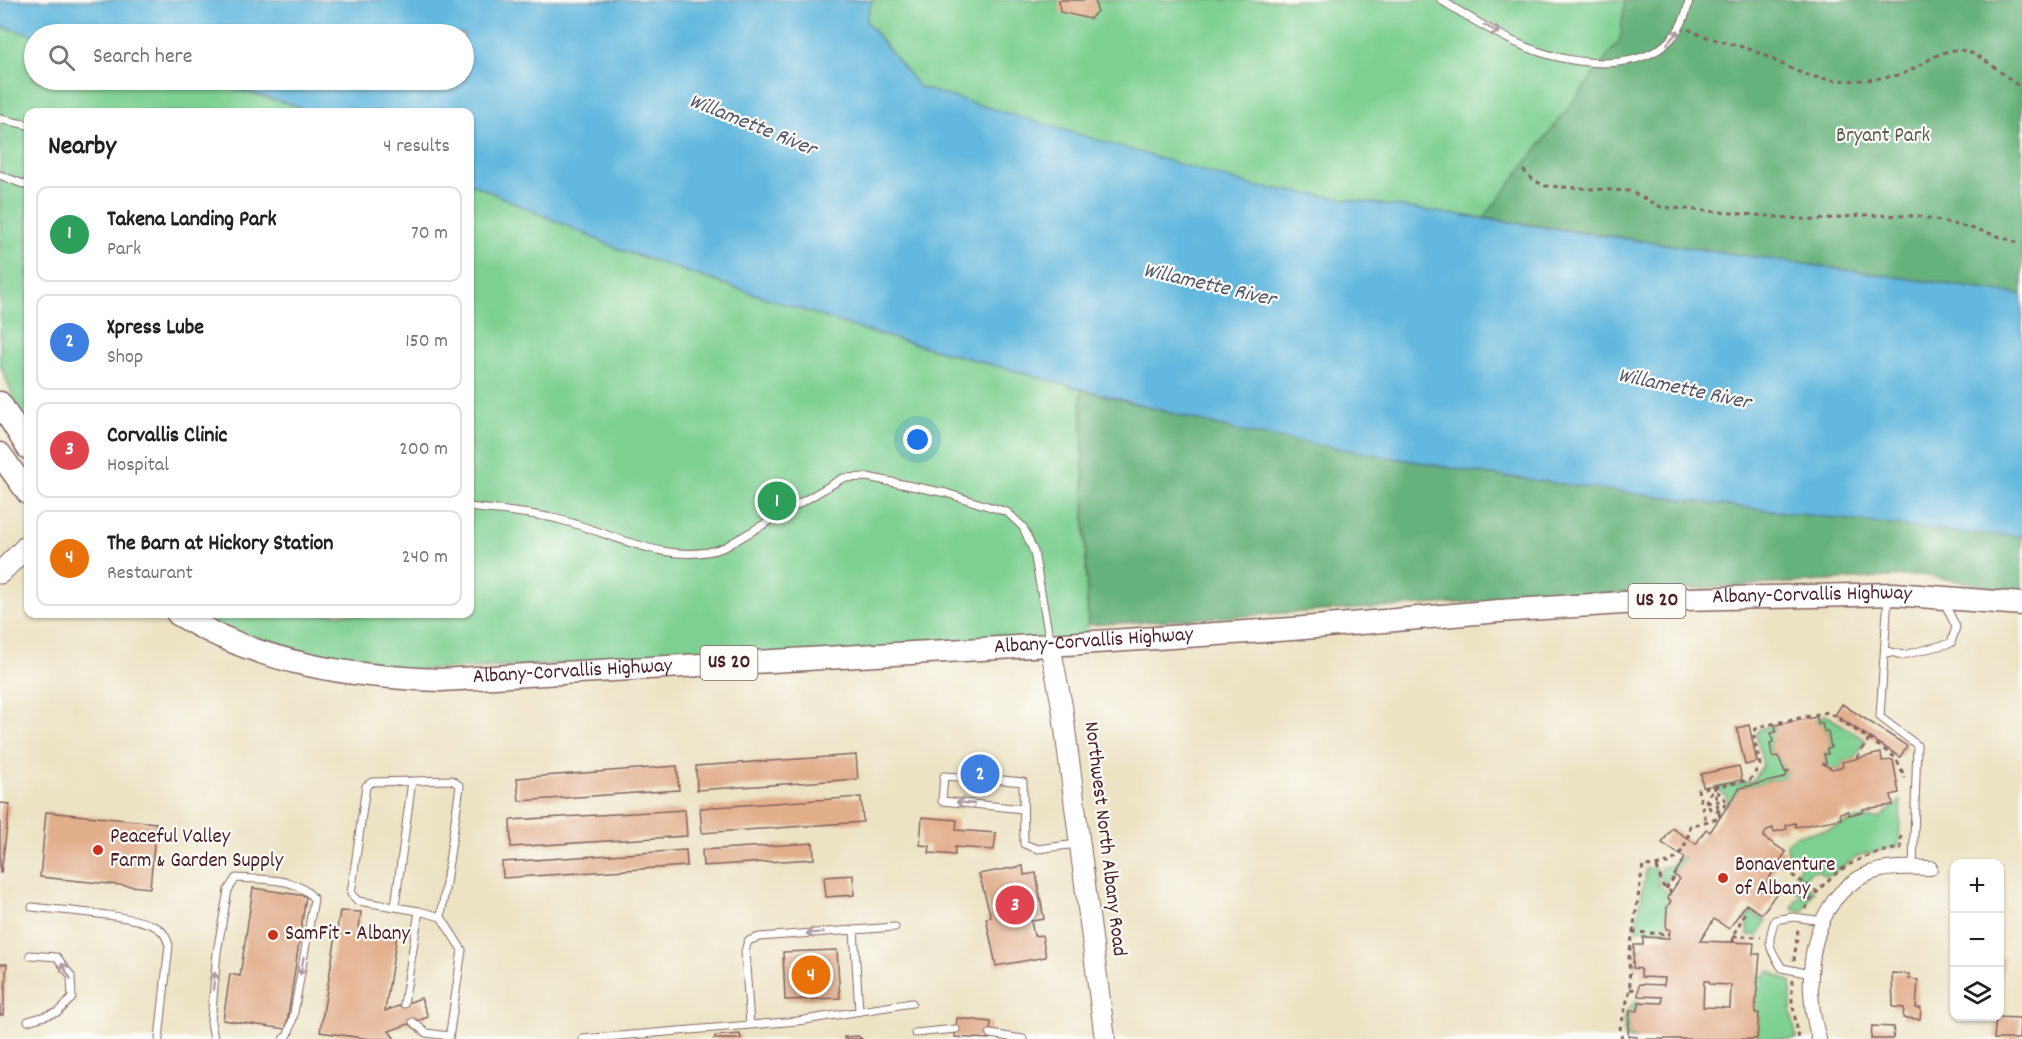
<!DOCTYPE html>
<meta charset="utf-8">
<style>
:root{--surface:#fff;--page:#f6f6f6;--text:#202124;--muted:#757577;--line:#e0e0e0;--accent:#1a73e8}
body{margin:0;font-family:Dekko,sans-serif;background:var(--page);color:var(--text)}
.controls{position:absolute;right:18px;bottom:18px;display:grid;overflow:hidden;border-radius:12px;box-shadow:0 2px 4px #0004}
.controls button{width:54px;height:54px;display:grid;place-items:center;padding:0;border:0;border-bottom:2px solid var(--line);background:var(--surface);color:var(--text);font:30px sans-serif}
.you{position:absolute;left:918px;top:440px;width:21px;height:21px;margin:-15px;border:4px solid #fff;border-radius:50%;background:#1a73e8;box-shadow:0 0 0 9px #1a73e833}
.badge{display:grid;place-items:center;width:39px;height:39px;border-radius:50%;background:var(--accent);color:#fff;font-size:20px;font-weight:700}
.pin{position:absolute;translate:-50% -50%;border:3px solid #fff;box-shadow:0 2px 6px #0006}
.list{margin:0;padding:0;list-style:none}
h2{display:flex;justify-content:space-between;align-items:center;height:78px;margin:0;padding:0 24px;font-size:26px}
h2 small{font-size:20px;font-weight:400;color:var(--muted)}
.list li{display:grid;grid-template-columns:39px 1fr auto;gap:18px;align-items:center;box-sizing:border-box;height:96px;margin:0 12px 12px;padding:0 12px;border:2px solid var(--line);border-radius:12px}
.list b{display:block;font-size:22px;white-space:nowrap}
.list p{margin:0;font-size:20px;white-space:nowrap;color:var(--muted)}
.list em{font-size:20px;font-style:normal;color:var(--muted)}
.icon{flex:none;width:33px;height:33px;fill:none;stroke:currentColor;stroke-width:2;stroke-linecap:round;stroke-linejoin:round}
.map{position:relative;flex:none;width:2022px;height:1039px;overflow:hidden}
.search{position:absolute;background:var(--surface);box-shadow:0 2px 4px #0004;left:24px;top:24px;width:450px;height:66px;display:flex;align-items:center;gap:15px;box-sizing:border-box;padding:0 21px;border-radius:33px;color:var(--muted);font-size:22px}
.panel{position:absolute;background:var(--surface);box-shadow:0 2px 4px #0004;left:24px;top:108px;width:450px;height:510px;border-radius:12px}
.map>svg:first-child{display:block}
.green{fill:#7ed092;stroke:#64785e;stroke-width:1.5}
.forest{fill:#66b27c;stroke:#586854;stroke-width:1.5}
.water{fill:#62b8de;stroke:#566c84;stroke-width:1.5}
.building{fill:#e2af8d;fill-rule:evenodd}
.lines{fill:none;stroke-linecap:round;stroke-linejoin:round}
.service-casing{stroke:#836461;stroke-width:9}
.minor-casing{stroke:#836461;stroke-width:16}
.secondary-casing{stroke:#836461;stroke-width:22}
.primary-casing{stroke:#836461;stroke-width:23}
.trunk-casing{stroke:#836461;stroke-width:25}
.path{stroke:#836461;stroke-width:3;stroke-dasharray:4.5 4.5;stroke-linecap:butt}
.service{stroke:#fff;stroke-width:7}
.minor{stroke:#fff;stroke-width:14}
.secondary{stroke:#fff;stroke-width:20}
.primary{stroke:#fff;stroke-width:21}
.trunk{stroke:#fff;stroke-width:22}
.oneway{stroke:#ae9aa0}
.poi-dot{fill:#c8321e;stroke:#fdfcf7;stroke-width:2}
.labels{text-anchor:middle;dominant-baseline:central;stroke-width:4.5;stroke-linejoin:round;paint-order:stroke}
.shield{fill:#fdfcf7;stroke:#806168;stroke-width:1.5}
.shield-label{font-size:20px;font-weight:bold;fill:#4a1f2b}
.park-label{font-size:21px;fill:#5c5d4f;stroke:#fdfcf7}
.street-label{font-size:21px;fill:#4a1f2b;stroke:#fdfcf7}
.poi-label{font-size:21px;fill:#4a1f2b;stroke:#fdfcf7;text-anchor:start}
.water-label{font-size:22px;font-style:italic;fill:#52556a;stroke:#fdfcf7}
</style>
<div class="map">
<svg width="2022" height="1039" viewBox="0 0 2022 1039">
<rect width="100%" height="100%" fill="#fdfcf7"/>
<filter id="ink" filterUnits="userSpaceOnUse"><feTurbulence type="fractalNoise" baseFrequency=".0167" numOctaves="2"/><feDisplacementMap in="SourceGraphic" scale="12" xChannelSelector="R" yChannelSelector="G"/><feConvolveMatrix kernelMatrix="1 2 1 2 8 2 1 2 1" color-interpolation-filters="sRGB"/></filter>
<filter id="wash" filterUnits="userSpaceOnUse"><feTurbulence type="fractalNoise" baseFrequency=".008" numOctaves="4" result="noise"/><feDisplacementMap in="SourceGraphic" scale="24" xChannelSelector="R" yChannelSelector="G"/><feGaussianBlur stdDeviation="1.35" result="paint"/><feColorMatrix in="noise" values="0 0 0 0 0 0 0 0 0 0 0 0 0 0 0 0 0 1.4 0 .05"/><feComposite in="paint" operator="in"/></filter>
<g filter="url(#wash)">
<rect width="100%" height="100%" fill="#ece3c4"/>
<path class="green" d="M872,0h1150v295l-769,-109 -335,-99 -52,-66z
M0,26l34,9v45h167l93,25 18,7h-284v320l-28,-68z
M470,183l151,67 242,80 218,59 7,254 -745,30 -159,-59h286z
M1826,715l40,25 -13,20 -11,2 1,5 -11,2 -9,-5 3,-2 -2,-8h4l-1,-5 4,-1 -3,-17h-4l-2,-8 -4,1 -1,-7z
M1775,725l-2,17 -3,2 2,12h6l7,16 4,-1 -5,7 -44,10 -12,18 -2,-10 -10,-8 36,-7 11,-16 -7,-30 4,-6z
M1901,800l-2,46 -40,9 -33,22 -9,-7 -7,2 -5,7 -10,-5 8,-11 -15,-9 -1,-11 10,-8 30,-5 30,-11 23,-1z
M1682,856l3,2 -20,26 -4,-5 -1,-11 11,-3z
M1646,868l10,1 3,17 11,8 -3,35 2,2 -33,-1z
M1802,883l12,8 -11,20 -11,-2 5,-11 7,-2 -13,-8z
M1751,912l15,9 -8,15 -10,-1 -2,-16z
M1769,971l22,11v31l6,26h-40l2,-25 -4,-1 2,-37h8z
M1635,1002h4l-1,9h-8l-2,25 9,1v2h-13c-1,-14 -1,-28 11,-37z"/>
<path class="forest" d="M1625,0h397v295l-538,-77 136,-178z
M1081,389l157,42 248,43 253,33 214,25 69,4v56l-100,-17 -834,50z"/>
<path class="water" d="M0,0h872l-6,21 53,66 334,99 769,109v241l-69,-4 -214,-25 -253,-33 -248,-43 -375,-101 -242,-80 -151,-67v-71h-158l-18,-7 -93,-25h263v-46l-430,1 -34,-9z"/>
<g id="blocks">
<path class="building" d="M1059,0h36l2,11 -7,8 -30,-7z
M1842,704l65,42 -7,11 -65,-42z
M1817,717l1,7 4,-1 2,8h4l3,17 -4,1 1,5h-4l2,9 -3,1 9,5 11,-2 -1,-5 39,-9 1,8 11,-1 6,33 -8,2 2,10 -30,4v3l-14,3 -1,-4 -8,2 1,6 -45,8 -1,-4 -9,2 1,4 -13,3 -1,-4 -6,2 -4,7 23,15 -20,31 12,8 -16,23 -16,-10 -17,25 -15,-10 -14,22 54,2 -1,11h7l-5,59h4l-2,26h-120v-2l-9,-1 2,-26 8,1 1,-9 23,1v-6l-24,-1 1,-12 25,1 1,-7 -24,-1v-8l-8,-1 1,-23h9v-8l26,1 1,-9h-4l1,-22 4,-6 -4,-3 13,-19 -6,-4 11,-17 -23,-15 10,-15 24,16 10,-15 4,3 30,-44 44,-10 5,-7 -4,1 -7,-16 -6,1 -2,-14 3,-1 -2,-9 5,-1 -1,-7zM1704,981h5v3l22,1 -1,23 -27,-1z
M1749,725l8,37 -12,3 -8,-37z
M856,755l2,24 -161,11 -1,-24z
M973,758l22,2 -4,30 -21,-2z
M677,766l2,24 -160,11 -2,-23z
M1739,766l3,14 -39,7 -2,-13z
M861,797l2,25 -161,11 -2,-25z
M0,803l10,1 -9,69h-1z
M685,810l2,26 -176,11 -1,-27z
M46,812l110,11 -6,65 -110,-11z
M922,817l35,3 -1,10 40,3 -2,17 -39,-3v8l-26,-2 1,-7 -10,-1z
M813,843l1,16 -111,7 -1,-16z
M686,850l1,16 -184,12 -1,-16z
M1023,866l1,9 12,-2 8,46 -13,2 3,15 8,-1 4,22 -50,9 -10,-48 5,-1 -12,-43z
M853,875l1,20 -28,2 -2,-20z
M253,888l53,8 -20,133 -63,-9 7,-46 10,2z
M340,911l21,1 -2,17 38,6 -12,76 36,-13 7,19 -39,14 6,8h-25l-50,-7z
M837,950l3,48 -55,2 -2,-48z
M2000,958h4l-3,28h-1z
M0,964h7l-4,51h-3z
M1892,973l17,1v5l9,1 -2,28h5l-1,11 -17,-1 1,-10 -11,-1z
M1996,1017l24,1 -1,21h-25z
M957,1018l34,4 -2,17 -34,-2z
M1872,1026l22,1 -1,12h-22z
M740,1034l1,5h-27l1,-3z
M858,1036l4,3h-18v-2z"/>
</g>
</g>
<g filter="url(#ink)">
<use href="#blocks" fill-opacity="0" stroke="#836461" stroke-width="1.5"/>
<g class="lines">
<g class="service-casing">
<path id="service" d="M1441,0c27,17 56,35 85,47 57,23 150,31 163,-47
M0,119l28,6
M0,175l28,11
M470,507c30,4 61,5 91,13 52,13 110,48 164,27l118,-69 24,-1 79,16 61,19 16,15 11,25 16,91
M1888,596l-8,121 37,28 -4,123
M1886,651l17,4 48,-12 5,-16 -12,-25
M971,778l-27,-2 -2,25 81,8
M992,779l31,3 1,62 14,5 39,-5
M395,906l17,-125
M32,907c29,4 100,7 124,20 8,4 10,10 13,18l-10,94
M419,911l22,6
M854,930l5,81
M1811,974l-29,-6c-13,-21 -16,-23 -7,-48l18,-3 31,4
M404,1004l15,-93 -61,-10 -7,-7 15,-108 6,-4 80,-2 8,6 -19,131 21,33 -13,89
M28,1021l30,-9 14,-14 -1,-22 -14,-19 -27,-2
M413,1022l13,11 23,3
M750,1025l-5,-74 3,-10 11,-4 136,-10
M915,1033l41,-4
M990,1034l33,5
M214,1039l-3,-17 6,-70 11,-62 8,-12c26,2 61,-2 78,21l-21,119 -5,17 -5,4
M583,1039l215,-18 114,-18"/>
</g>
<g class="minor-casing">
<path id="minor" d="M1819,1039c-17,-56 -11,-141 51,-166 19,-7 41,-5 60,-5"/>
</g>
<g class="secondary-casing">
<path id="secondary" d="M1050,645l12,61 43,333"/>
</g>
<g class="primary-casing">
<path id="primary" d="M0,573l28,-28"/>
</g>
<g class="trunk-casing">
<g id="trunk">
<path d="M0,403l28,45"/>
<path d="M0,454l28,39"/>
<path id="s1" d="M178,614c80,49 171,63 263,66l609,-35 242,-16 207,-18 187,-12 208,-5 128,10"/>
</g>
</g>
<path class="path" d="M1688,29c20,11 40,13 61,20 17,6 33,16 50,23 30,12 67,10 99,3 22,-5 42,-30 67,-24 21,5 39,26 57,37
M1523,170l8,8 13,8 86,5 31,16 152,13 49,-5 56,1 61,14 43,14
M1869,739l27,19 9,20
M1714,787l36,-7 10,-15 -7,-33 5,-5 70,-15 41,27 -13,20
M1706,803l1,-7 7,-5 7,3 4,6 -19,3 5,7 7,1 6,-4 1,-7
M1777,865l39,26
M1657,867l6,19 8,6
M1666,889l9,-13
M1805,909c23,-37 53,-55 96,-61v-13
M1632,932l37,2
M1733,936l28,1
M1733,942v-6l13,-25
M1794,961l4,-32
M1792,980v21l7,38
M1630,989l8,1
M1622,1039l-2,-10 10,-40 -1,-32 14,-92c30,4 43,-11 47,-39l30,-8 -6,-31 -16,3 8,31"/>
<use href="#service" class="service"/>
<use href="#minor" class="minor"/>
<use href="#secondary" class="secondary"/>
<use href="#primary" class="primary"/>
<use href="#trunk" class="trunk"/>
</g>
<defs><path id="oneway-shaft" d="M-6 0H5M1.5-3L5.5 0L1.5 3" fill="none" stroke-width="1.6" stroke-linecap="round" stroke-linejoin="round" transform="scale(1.5)"/></defs>
<g class="oneway">
<use href="#oneway-shaft" transform="translate(1492 29) rotate(28)"/>
<use href="#oneway-shaft" transform="translate(1673 37) rotate(-49)"/>
<use href="#oneway-shaft" transform="translate(965 803) rotate(-174)"/>
<use href="#oneway-shaft" transform="translate(815 933) rotate(176)"/>
<use href="#oneway-shaft" transform="translate(302 966) rotate(100)"/>
<use href="#oneway-shaft" transform="translate(66 971) rotate(-121)"/>
<use href="#oneway-shaft" transform="translate(214 981) rotate(-84)"/>
</g>
</g>
<g class="poi-dot">
<circle cx="98" cy="850" r="6"/>
<circle cx="1723" cy="878" r="6"/>
<circle cx="273" cy="935" r="6"/>
</g>
<g class="labels">
<g class="shield">
<rect x="1628.5" y="584" width="57" height="34" rx="4.5"/>
<rect x="700.5" y="646" width="57" height="34" rx="4.5"/>
</g>
<g class="shield-label">
<text x="1657" y="601">US 20</text>
<text x="729" y="663">US 20</text>
</g>
<g class="park-label">
<text x="1883" y="137">Bryant Park</text>
</g>
<g class="street-label">
<text stroke="none"><textPath href="#s1" startOffset="1648">Albany-Corvallis Highway</textPath></text>
<text stroke="none"><textPath href="#s1" startOffset="928">Albany-Corvallis Highway</textPath></text>
<text stroke="none"><textPath href="#s1" startOffset="406">Albany-Corvallis Highway</textPath></text>
<text transform="translate(1104 839) rotate(83)">Northwest North Albany Road</text>
</g>
<g class="poi-label">
<text x="110" y="838">Peaceful Valley<tspan x="110" dy="24">Farm &amp; Garden Supply</tspan></text>
<text x="1735" y="866">Bonaventure<tspan x="1735" dy="24">of Albany</tspan></text>
<text x="285" y="935">SamFit - Albany</text>
</g>
<g class="water-label">
<text transform="translate(752 126) rotate(22)">Willamette River</text>
<text transform="translate(1209 286) rotate(13)">Willamette River</text>
<text transform="translate(1684 390) rotate(12)">Willamette River</text>
</g>
</g>
</svg>
<div class="controls">
<button>+</button>
<button>−</button>
<button><svg class="icon" aria-label="layers" viewBox="0 0 24 24"><path d="M12 4l9 5-9 5-9-5zM3 14l9 5 9-5"/></svg></button>
</div>
<div class="you"></div>
<div class="pin badge" style="left:777px;top:501px;background:#2e9e5b">1</div>
<div class="pin badge" style="left:980px;top:774px;background:#3f7fe0">2</div>
<div class="pin badge" style="left:1015px;top:905px;background:#e0444e">3</div>
<div class="pin badge" style="left:811px;top:975px;background:#e8710a">4</div>
<div class="search"><svg class="icon" aria-label="search" viewBox="0 0 24 24"><circle cx="10" cy="10" r="6"/><path d="M15 15l6 6"/></svg>Search here</div>
<section class="panel">
<h2>Nearby<small>4 results</small></h2>
<ul class="list">
<li><span class="badge" style="background:#2e9e5b">1</span><div><b>Takena Landing Park</b><p>Park</p></div><em>70 m</em></li>
<li><span class="badge" style="background:#3f7fe0">2</span><div><b>Xpress Lube</b><p>Shop</p></div><em>150 m</em></li>
<li><span class="badge" style="background:#e0444e">3</span><div><b>Corvallis Clinic</b><p>Hospital</p></div><em>200 m</em></li>
<li><span class="badge" style="background:#e8710a">4</span><div><b>The Barn at Hickory Station</b><p>Restaurant</p></div><em>240 m</em></li>
</ul>
</section>
</div>
